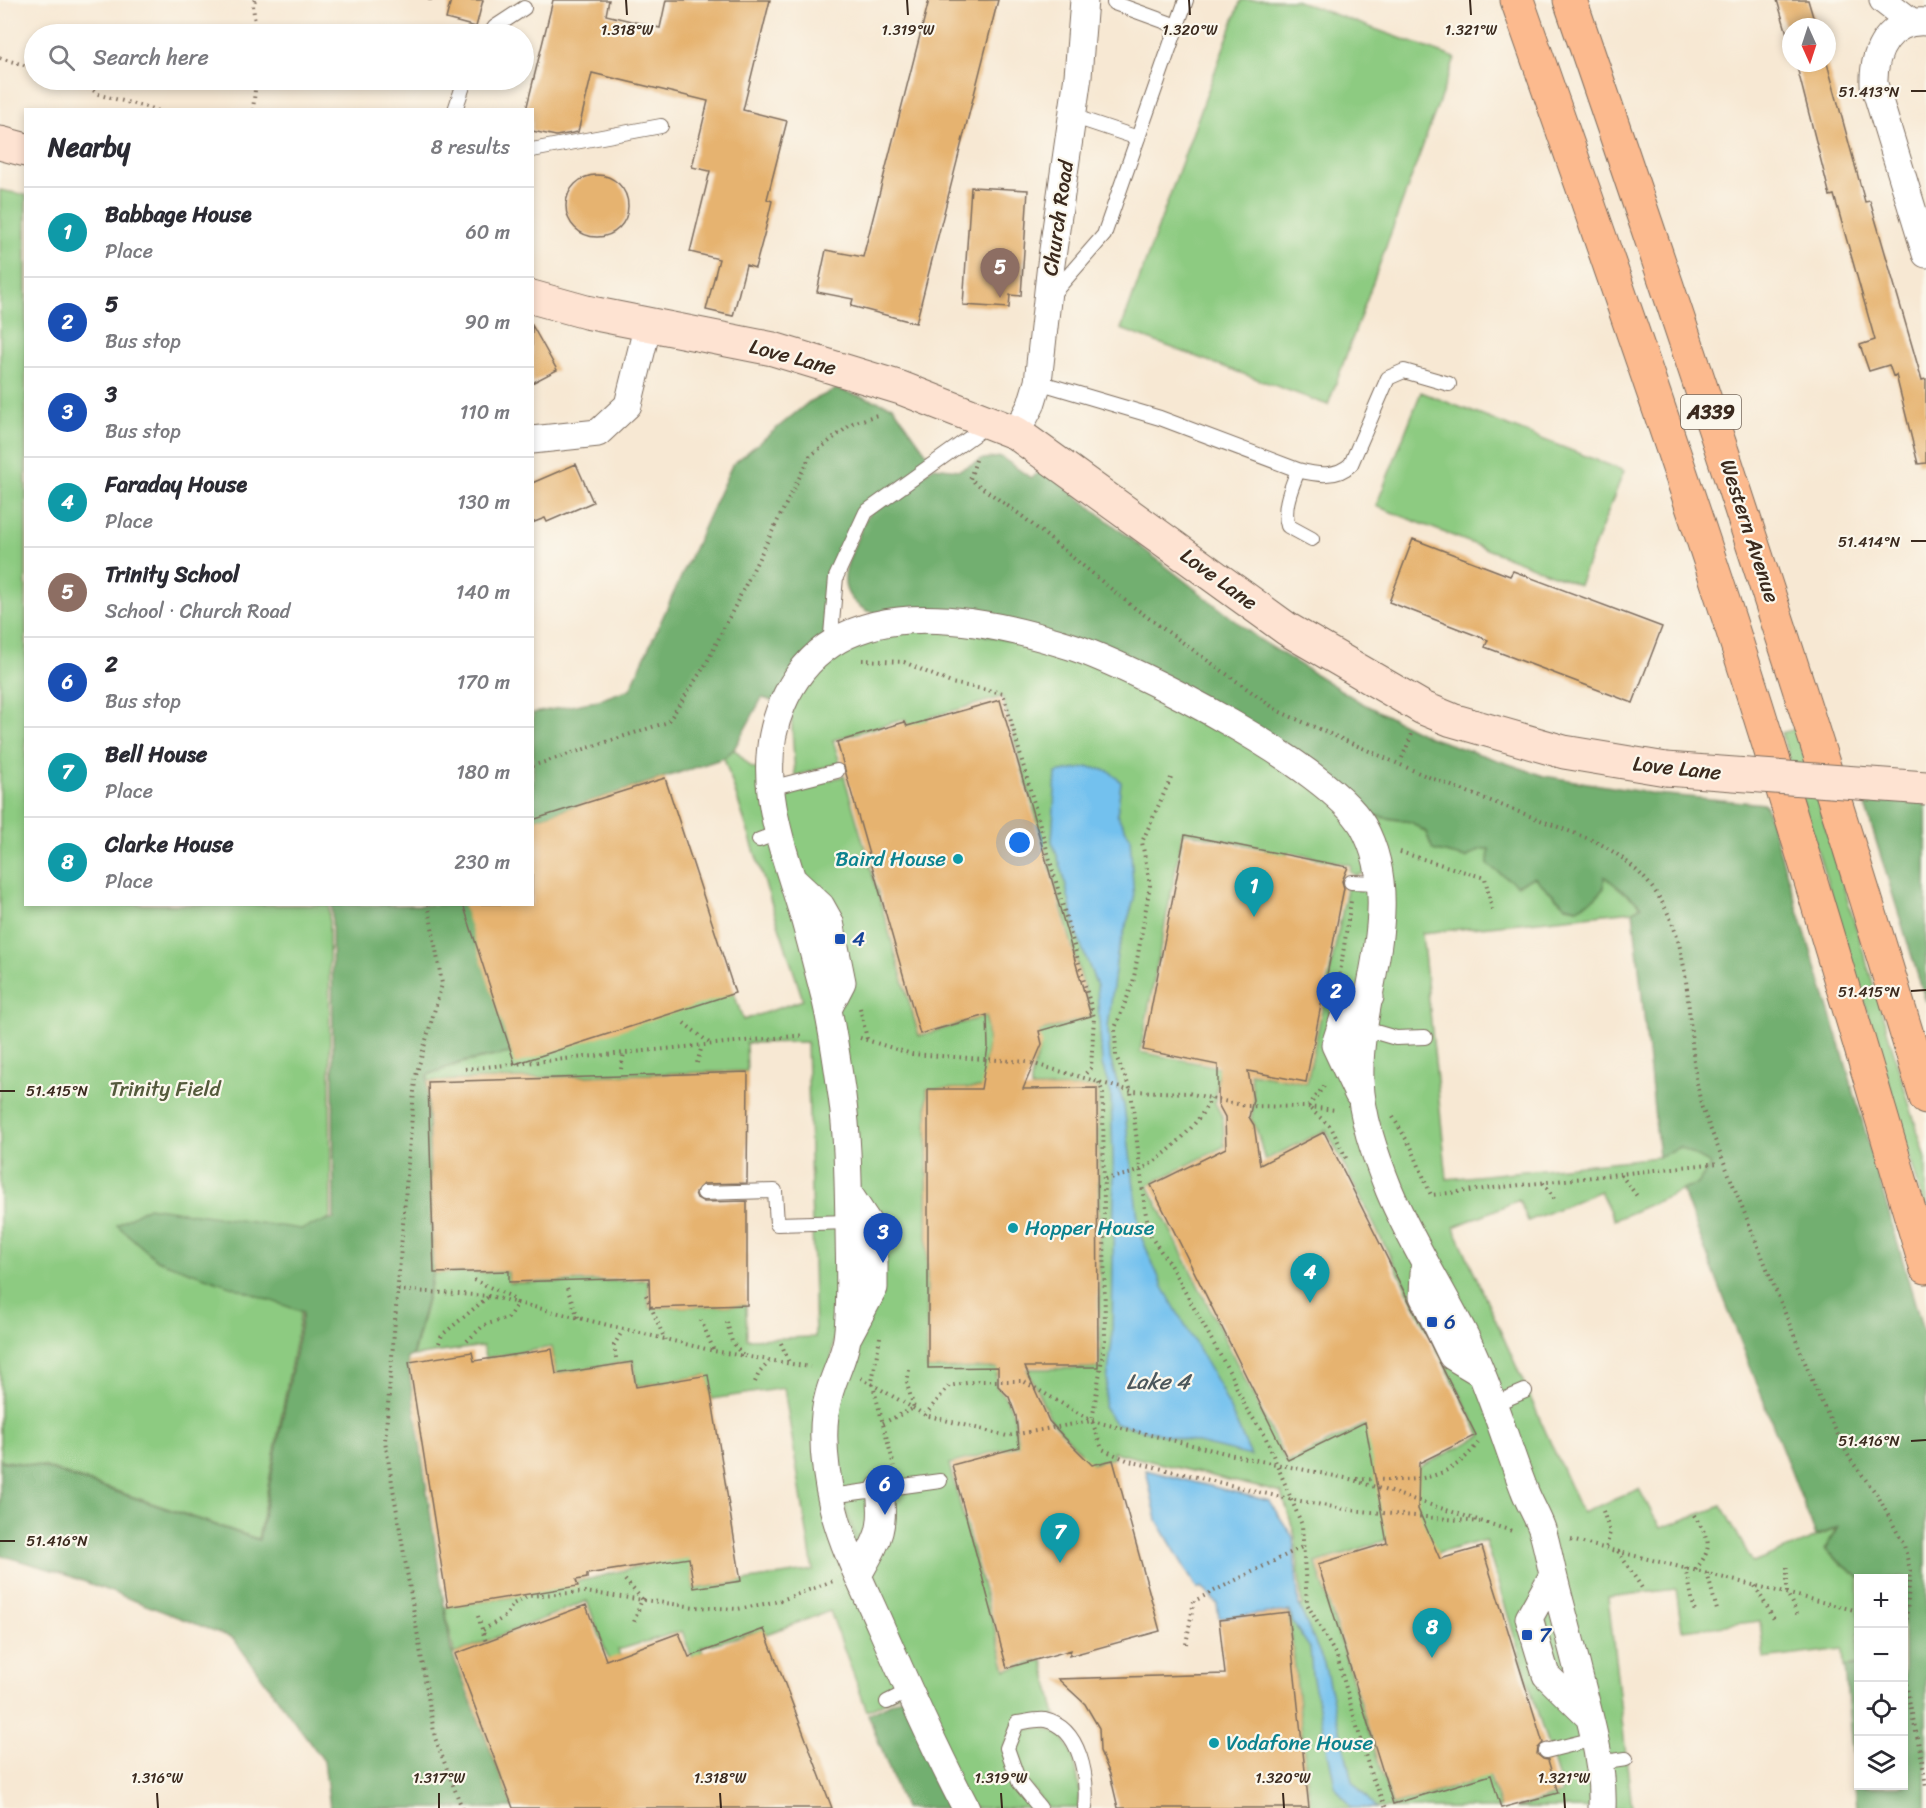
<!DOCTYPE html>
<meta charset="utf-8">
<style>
:root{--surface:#fff;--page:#f2f2f3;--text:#2b2b33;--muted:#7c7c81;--line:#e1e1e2;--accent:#7c3aed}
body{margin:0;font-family:Sriracha,sans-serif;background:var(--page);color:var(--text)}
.controls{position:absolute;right:18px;bottom:18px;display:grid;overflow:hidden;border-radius:0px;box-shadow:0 3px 9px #0003}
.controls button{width:54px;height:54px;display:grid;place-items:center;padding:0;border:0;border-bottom:2px solid var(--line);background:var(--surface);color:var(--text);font:30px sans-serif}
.compass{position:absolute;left:1782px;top:18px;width:54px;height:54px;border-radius:50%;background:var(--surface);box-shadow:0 3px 9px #0003;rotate:177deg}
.you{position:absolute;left:1020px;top:843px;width:21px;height:21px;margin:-15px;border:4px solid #fff;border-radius:50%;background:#1a73e8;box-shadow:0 0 0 9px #1a73e833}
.badge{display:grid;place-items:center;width:39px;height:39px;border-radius:50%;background:var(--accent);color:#fff;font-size:20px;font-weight:700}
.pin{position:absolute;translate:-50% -50px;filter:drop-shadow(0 2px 3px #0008)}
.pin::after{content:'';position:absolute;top:32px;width:21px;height:18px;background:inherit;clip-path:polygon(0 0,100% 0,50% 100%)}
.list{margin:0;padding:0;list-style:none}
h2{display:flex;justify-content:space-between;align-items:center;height:78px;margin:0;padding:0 24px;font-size:26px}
h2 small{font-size:20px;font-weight:400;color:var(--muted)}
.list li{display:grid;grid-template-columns:39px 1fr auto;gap:18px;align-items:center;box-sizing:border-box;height:90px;padding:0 24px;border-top:2px solid var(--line)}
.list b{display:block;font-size:22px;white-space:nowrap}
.list p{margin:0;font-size:20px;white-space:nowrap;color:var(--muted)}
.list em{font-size:20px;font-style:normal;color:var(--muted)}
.icon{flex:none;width:33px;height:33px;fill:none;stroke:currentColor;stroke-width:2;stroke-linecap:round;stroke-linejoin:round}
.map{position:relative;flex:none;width:1926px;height:1808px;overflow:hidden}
.search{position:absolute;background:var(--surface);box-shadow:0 3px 9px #0003;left:24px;top:24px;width:510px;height:66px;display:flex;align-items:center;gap:15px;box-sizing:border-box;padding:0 21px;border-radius:33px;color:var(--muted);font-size:22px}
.panel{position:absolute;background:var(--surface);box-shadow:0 3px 9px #0003;left:24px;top:108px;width:510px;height:798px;border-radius:0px}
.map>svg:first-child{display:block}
.green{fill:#8dcb81;stroke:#647a50;stroke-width:1.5}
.forest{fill:#72af6f;stroke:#566c46;stroke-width:1.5}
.water{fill:#73c1ee;stroke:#577686;stroke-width:1.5}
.building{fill:#e6b36f}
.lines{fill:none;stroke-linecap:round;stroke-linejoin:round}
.lane-casing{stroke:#7d6c5d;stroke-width:16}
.street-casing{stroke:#7d6c5d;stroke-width:29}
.secondary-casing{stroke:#7d6c5d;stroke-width:35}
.highway-casing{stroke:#7d6c5d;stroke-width:35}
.path{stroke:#7d6c5d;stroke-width:4;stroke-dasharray:1.5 4.5;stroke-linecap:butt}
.lane{stroke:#fff;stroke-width:14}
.street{stroke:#fff;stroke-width:27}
.secondary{stroke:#fee3d2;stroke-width:33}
.highway{stroke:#fcba8e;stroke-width:33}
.secondary-bridge-casing{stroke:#7d6c5d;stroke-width:35;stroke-linecap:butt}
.secondary-bridge{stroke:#fee3d2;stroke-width:33}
.ticks{fill:none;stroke:#3b2a1e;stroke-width:2}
.culture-dot{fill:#0f9aa8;stroke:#fbf7ec;stroke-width:2}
.transit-dot{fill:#1a4fb4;stroke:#fbf7ec;stroke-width:2}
.labels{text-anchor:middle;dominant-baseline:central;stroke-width:4.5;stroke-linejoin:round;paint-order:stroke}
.shield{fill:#fbf7ec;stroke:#75685c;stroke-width:1.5}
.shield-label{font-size:20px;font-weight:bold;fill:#3b2a1e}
.street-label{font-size:21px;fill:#3b2a1e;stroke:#fbf7ec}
.culture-label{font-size:21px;fill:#0d838f;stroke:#fbf7ec;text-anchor:start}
.transit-label{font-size:21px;fill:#164399;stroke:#fbf7ec;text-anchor:start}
.park-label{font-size:21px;fill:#545a3c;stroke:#fbf7ec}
.water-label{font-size:22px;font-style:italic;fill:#4c575c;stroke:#fbf7ec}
.ticks-label{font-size:15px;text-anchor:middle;fill:#3b2a1e;stroke:#fbf7ec;stroke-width:4.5;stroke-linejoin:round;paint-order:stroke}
</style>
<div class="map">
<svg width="1926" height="1808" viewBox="0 0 1926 1808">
<rect width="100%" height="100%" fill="#fbf7ec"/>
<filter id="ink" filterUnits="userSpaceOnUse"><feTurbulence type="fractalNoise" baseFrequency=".0167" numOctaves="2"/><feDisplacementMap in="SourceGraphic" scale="12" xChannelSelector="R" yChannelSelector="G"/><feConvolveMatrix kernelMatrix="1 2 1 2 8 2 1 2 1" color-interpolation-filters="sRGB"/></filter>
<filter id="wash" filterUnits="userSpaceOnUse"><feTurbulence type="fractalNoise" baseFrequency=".008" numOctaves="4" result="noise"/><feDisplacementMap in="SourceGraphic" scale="24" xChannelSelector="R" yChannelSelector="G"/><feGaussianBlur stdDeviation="1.35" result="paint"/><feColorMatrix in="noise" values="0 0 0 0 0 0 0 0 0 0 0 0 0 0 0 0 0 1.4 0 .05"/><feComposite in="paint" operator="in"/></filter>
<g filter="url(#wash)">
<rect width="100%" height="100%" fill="#f7e8d3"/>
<path class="green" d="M1241,0h54l160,58 -127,347 -207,-76z
M0,190l26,5v709l303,1 2,312 -34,31 4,64 -43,227 -215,-73 -43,-6z
M1421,392l203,79 -45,114 -203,-79z
M977,628l155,48 206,124 33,64 -7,9 -8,3 -6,-4 1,-7 -63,-13 -1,4 -21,-4v-3l-83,-17 -43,220 79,15 -4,36 8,15 1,25 3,2 -79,40 139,278 81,-40 28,114 -80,26 76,242 77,-22 -1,-6 20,-6 12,37h-190l-21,-196 13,-7 -7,-69 -13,-43 -169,-41 1,6 -55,15 22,-20 -30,-33 -24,-51 73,-1 -2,-280h-67c-2,-21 13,-36 8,-56l53,-16 -90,-319 -75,21 12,40 -20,6 -14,-45 -72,21 7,23 -45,13 -4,-65 10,-27 70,-53z
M1796,729l130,430v54l-45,-157 -100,-323z
M734,749l17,18 18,6 33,141 46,306 -26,218 85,252 -40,21 -37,-100 -64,23 -2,-4 -63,17 3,10 -11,4 -11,-30 -64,19 12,34 -11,4 -32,-87 -133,53 -9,-47 67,-10 -1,-5 79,-13 99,-26 5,36 119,-19 -29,-182 -72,11 -5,-24 -70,11 -4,-25 -77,12 -4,-26 -67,11 -2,-12 -70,10 21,-83 74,-1 1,11 139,-3 1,28 97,-3 1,34 68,-2 -8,-295 -61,1 1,28 -319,10v-6l34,-12 53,-11 219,-59 9,27 60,-20 -79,-242z
M844,776l75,260 67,-20 2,31 -3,16 6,3 9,22 -73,1v279h82l-13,7v11c16,16 19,31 21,53l7,5 -75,20 57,206 37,-10 13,56 -41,6 -10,26 33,60h-70l-135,-308 18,-307 -44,-303 -34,-95z
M1360,814l51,8 15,11 7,17 33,8 15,-9h8l-1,16 30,20 16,-8 31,29 12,2 18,-10 9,-10v-12l37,30 -8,5 -211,22 25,246 211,-22 22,-10 31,17 -13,20 -84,36 -14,-29 -72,30 -9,-21 -65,27 128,286 57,-24 21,39 62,-22 31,57 83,-34 -12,21 35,28 -1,87 -14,2 -1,-18 -79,10 -4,-38 -78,9 -6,-41 -68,8 24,211h-28l-11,-91 -124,-378 -105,-240 16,-145z
M1347,888l31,3 1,46 -45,108 145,331 69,198 -24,42 63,103 13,89h-84l46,-15 -77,-253 -57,16 -20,-83 73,-37 -155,-306 -61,30c-5,-12 -6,-32 -14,-41l3,-19 -4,-27 57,10z
M1553,1612l19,69 -15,-10 -12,-40 3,-18z
M1044,1727c5,3 14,5 17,9 15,14 20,53 18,72h-31l-25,-30 -10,-29 9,-19z"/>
<path class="forest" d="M837,389l56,17 38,53 -69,51 -31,66 -7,67 -47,59 -15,-4 -28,51 -10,9 -191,62v-107l63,-12 34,-12 102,-224 77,-63z
M1001,457l30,21 12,-8 217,170 100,62 69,35 115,39 112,18 109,10 74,237 87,300v467h-69l-12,-141 13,-1v120h46v-208h-44l-35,-28 13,-23 -22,9 -134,-346 16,-6 13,-20 -32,-17 -20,10 -26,-246 9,-5 -38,-30v12l-9,10 -18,10 -12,-3 -31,-28 -17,8 -29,-20 1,-16h-8l-15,9 -33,-8 -7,-18 -15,-10 -51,-9 -224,-146 -269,-56c-34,-19 -22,-42 -10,-72 4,-7 6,-19 12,-25 16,-17 45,-33 65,-47l25,3 24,-11z
M1926,801v201l-62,-200z
M332,905h132l51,147 -53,10 -35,13 6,198 -21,83 -5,2 44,292 62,158h-183l-6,-47 -91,-123 -174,-66 -59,-17v-94l42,6 217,73 44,-228 -146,-52 -40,-35 31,-18 153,22 33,-10z
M908,1694l56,114h-60l-36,-94z"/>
<path class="water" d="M1089,767l20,4 12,11 -4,33 13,22 4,63 -17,55 -9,73 2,30 14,48 16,128 23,53 57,100 31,69 -136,-33 -11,-16 8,-66 2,-153 -3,-94 -9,-30 -5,-78 -20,-51 -14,-62 -11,-32 4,-68z
M1146,1470l123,31 24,36 6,69 25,57 28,118 24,27h-25l-16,-22 -23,-112 -2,-26 -17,-25 -3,-12 -71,7 -2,-14 -15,-17 -5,2 -40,-69z"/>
<g id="blocks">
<path class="building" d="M451,0h32l-7,27 -30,-8z
M553,0h56l-3,15 54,13 6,-28h104l-27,110 44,11 -20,78 5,2 -7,30 -10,37 -9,-3 -13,51 -27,-6 13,-51 -29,-7 20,-81 -18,-4 16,-66 -116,-28 -14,59 -22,4 -24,-5v-21h-6z
M929,0h69l-82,323 -65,-17 2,-7 -36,-7 9,-42 37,7z
M1777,0h31l8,27h-25v20z
M1796,63h31l38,139 5,-1 52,179 4,-1v84l-8,1 -22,-89 -3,1 -4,-11 -20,6 -9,-26 15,-5 -41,-145 -4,1z
M566 206a31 31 0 1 1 62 0a31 31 0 1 1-62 0Z
M971,187l57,3 -7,106 -11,-1 -1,13 -46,-3z
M532,325l25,45 -25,13z
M576,464l17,38 -46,20 -2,-4 -13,5v-40z
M1413,539l97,37 3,-5 149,56 -29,76 -148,-56 3,-7 -99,-38z
M1000,700l91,316 -52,15 3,13 -19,45 74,-1 1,279h-73l24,54 15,16 28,28 21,-5 47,171 -91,25 2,-6 -64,18 -55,-203 67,-18 -3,-31 -7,-19 -11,-11v-19l-70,1v-279h53l7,-42 -1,-32 -67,19 -83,-292 68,-20 2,4z
M665,778l70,215 -220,71 -52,-160h69v-84z
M1185,835l163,32 -6,14 2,7 -38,194 -58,-11 5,29 -4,17 5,8 6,40 64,-33 152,303 -57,28 -1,46 22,50 42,-12 61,196 -5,5 -1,6 6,5 5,1 10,33 -57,15 -10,-33 -98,29 -75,-240 69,-21 -22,-121 -77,38 -137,-275 75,-37 -1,-31 -7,-13v-39l-75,-15z
M748,1072l-1,111 -44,1 -8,9 2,5 7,4 43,-1v104l-97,3 -1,-30 -140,4v-11l-75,2 -6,-191z
M552,1349l4,25 76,-12 4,25 72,-12 33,206 -47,7 -5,-30 -102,16v4l-11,2 2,6 -130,21 -39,-245 63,-10 2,9z
M586,1605l20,55 73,-27 10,24 75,-28 68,179h-319l-58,-154z
M1288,1612l21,196h-191l-8,-34 -10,-23 -1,-23 -14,-24 -27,-25 167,-5 -6,-54z"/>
</g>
</g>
<g filter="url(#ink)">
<use href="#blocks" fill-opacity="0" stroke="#7d6c5d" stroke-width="1.5"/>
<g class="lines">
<g class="lane-casing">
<path id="lane" d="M1114,3l63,23
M490,34l5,-7 29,-19
M455,110l10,-30
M1072,116l66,22
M532,150l129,-24
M1050,297l54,-62 82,-235
M1038,382l122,36 138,52c19,5 39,8 53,-6l37,-86 16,-7 45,13
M1298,470c-6,17 -16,37 -10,56l24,13
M830,646l6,-69 30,-65 123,-88
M770,788l67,-17
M759,840l19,-7
M1351,882l28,1
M1365,1029l31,9 29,-1
M704,1193l71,-2 2,33 72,-2
M1494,1404l31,-13
M831,1496l109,-15
M887,1702l22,-11
M1546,1751l48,-12
M1599,1763l27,-4
M1040,1808l-21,-26 -12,-34 10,-25c8,-1 20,-4 28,-3 36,8 43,58 40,88"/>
</g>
<g class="street-casing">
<path id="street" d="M1883,0l27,21
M1926,22c-36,-3 -53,29 -52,62l52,170
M1016,433l15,-28 7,-23 13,-118 27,-188 6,-76
M532,440l66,-7 30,-28 20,-81
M792,879l29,27 9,16 12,60 -14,27
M1358,1094l-23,-49 11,-34 24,-14
M849,1194l21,32 4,18v44l-25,47
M1424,1272l-1,24 29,60 30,18
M858,1575c20,-36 27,-44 22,-86
M1553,1575l-24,43 17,57 43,42
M966,1808c-31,-59 -58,-120 -85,-181 -17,-39 -38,-79 -48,-120 -8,-35 -14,-78 -4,-113 5,-19 15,-36 18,-55 5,-37 2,-76 2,-114 -1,-43 -1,-86 -7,-129 -5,-33 -9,-67 -17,-99 -7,-27 -14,-55 -22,-83 -20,-67 -51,-138 -21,-209 50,-119 195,-89 291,-58 67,23 256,120 290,179 44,79 -6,171 -3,253 1,37 15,76 29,111 22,53 54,101 79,152 23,48 37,98 56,147 5,14 13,26 18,40 4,13 7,28 10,41 8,33 17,65 25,97 11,46 27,94 25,141"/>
</g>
<g class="secondary-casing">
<path id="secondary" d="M0,143l26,7
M532,297l54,15 187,37 128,39 115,45 271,196 136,79 29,12 112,32 102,17"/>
</g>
<g class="highway-casing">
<path id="highway" d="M1517,0c68,193 136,387 200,582 74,227 141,456 209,685
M1570,0c125,364 246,729 356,1098"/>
</g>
<path class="path" d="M255,0l-2,5 3,29
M430,1v-1
M0,58l34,10
M72,80l11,3 17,12 57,15
M314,80l12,5
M253,110l3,-30
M976,460l-6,19 52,37 110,90 146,105 148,65 171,66c113,62 80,162 105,266l117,289 31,62 28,37 26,49 6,25 -6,84
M862,660l42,2 47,21 52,10 91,324 -3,51 -7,7
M1402,758l10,-24
M532,766l136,-44 38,-58 104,-208 43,-33 27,-9
M1171,778l-29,64 8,43 -17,98 -18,45 1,28 15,35 14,119 6,27 18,26 61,110 16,35 19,28 37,89 5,79 30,53 34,118 15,33
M1400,852l85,26 8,36
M428,904l14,80 -27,95 -30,362 50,297 27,70
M1338,986l13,-85
M860,1008l7,31
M684,1023l28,22
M860,1038l52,16 115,8 104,29 57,2 58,13 62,1 28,3
M697,1063l5,-17
M465,1069l340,-34
M621,1069l3,-16
M1099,1082l4,11 2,247 -13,81 10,28 27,12 160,38 61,11 130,12
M1324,1086l-16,21 23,20 16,33
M1393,1117l19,32 19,46 287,-32
M1621,1175l16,21
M1105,1179c11,-3 26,-4 37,-10 26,-14 57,-45 69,-71
M1543,1183l11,16
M567,1288l12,32
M398,1290l91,6 225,55 96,16
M646,1295l19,45
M701,1320l13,31
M727,1322l5,20 11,14
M880,1337l-8,45 22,84
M467,1341l17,-16 24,-7 9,-14 -7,-8 -39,-17
M439,1343l3,-8 46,-38
M781,1343l9,22
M616,1358l-2,-13 9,-15
M861,1378l64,37 82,21 84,-15
M755,1382l4,-9 10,-11
M925,1415l24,-29 29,-5h45l69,40 154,37 104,21 162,52
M883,1423l31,-15 -7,-24 2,-14
M1357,1479c49,1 88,8 121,-36
M1603,1511l7,21 -4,17
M1694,1515c15,25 21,31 1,55
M1571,1540l287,71
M1618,1551l24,37
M1787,1567v26l11,23
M1686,1568l9,45
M1707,1573l10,37
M625,1580l17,19 -8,23
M1755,1586l19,33
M478,1616l8,26
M483,1630l23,-14 7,-12 15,-8 57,-4 110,15 43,2 41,-8 54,-20
M1186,1644l8,-43 108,-54
M1904,1666c4,42 18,81 22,123"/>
<use href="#lane" class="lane"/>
<use href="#street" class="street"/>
<use href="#secondary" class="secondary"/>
<use href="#highway" class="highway"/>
<g class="secondary-bridge-casing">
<path id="secondary-bridge" d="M1666,769l260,19"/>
</g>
<use href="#secondary-bridge" class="secondary-bridge"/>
</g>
</g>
<path class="ticks" d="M626,0l1,15M907,0l1,15M1189,0l1,15M1470,0l1,15M1911,91h15M1911,541h15M1911,991l15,-1M0,1091h15M1911,1441l15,-1M0,1541h15M157,1793l1,15M439,1793v15M720,1793l1,15M1001,1793l1,15M1283,1793l1,15M1564,1793l1,15"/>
<g class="culture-dot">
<circle cx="958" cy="859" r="6"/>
<circle cx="1013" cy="1228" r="6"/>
<circle cx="1214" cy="1743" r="6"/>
</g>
<g class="transit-dot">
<rect x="834" y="933" width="12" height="12" rx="3"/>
<rect x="1426" y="1316" width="12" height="12" rx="3"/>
<rect x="1521" y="1629" width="12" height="12" rx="3"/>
</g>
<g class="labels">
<rect class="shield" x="1681" y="395" width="60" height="34" rx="4.5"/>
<g class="shield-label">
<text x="1711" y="412">A339</text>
</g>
<g class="street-label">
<text transform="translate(1058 218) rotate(-82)">Church Road</text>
<text transform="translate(793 357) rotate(15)">Love Lane</text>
<text transform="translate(1750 531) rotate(72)">Western Avenue</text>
<text transform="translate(1219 579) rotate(36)">Love Lane</text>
<text transform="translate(1677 768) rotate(6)">Love Lane</text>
</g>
<g class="culture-label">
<text x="946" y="859" text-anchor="end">Baird House</text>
<text x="1025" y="1228">Hopper House</text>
<text x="1226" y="1743">Vodafone House</text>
</g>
<g class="transit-label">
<text x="852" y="939">4</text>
<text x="1444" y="1322">6</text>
<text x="1539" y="1635">7</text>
</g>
<g class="park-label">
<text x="165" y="1089">Trinity Field</text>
</g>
<g class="water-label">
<text x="1158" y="1381">Lake 4</text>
</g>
</g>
<g class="ticks-label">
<text x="627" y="35">1.318°W</text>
<text x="908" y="35">1.319°W</text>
<text x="1190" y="35">1.320°W</text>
<text x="1471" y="35">1.321°W</text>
<text x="1869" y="97">51.413°N</text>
<text x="1869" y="547">51.414°N</text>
<text x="1869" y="997">51.415°N</text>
<text x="57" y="1096">51.415°N</text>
<text x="1869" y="1446">51.416°N</text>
<text x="57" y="1546">51.416°N</text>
<text x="157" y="1783">1.316°W</text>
<text x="439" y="1783">1.317°W</text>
<text x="720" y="1783">1.318°W</text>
<text x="1001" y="1783">1.319°W</text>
<text x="1283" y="1783">1.320°W</text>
<text x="1564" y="1783">1.321°W</text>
</g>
</svg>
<div class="controls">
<button>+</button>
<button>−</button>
<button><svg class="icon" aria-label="locate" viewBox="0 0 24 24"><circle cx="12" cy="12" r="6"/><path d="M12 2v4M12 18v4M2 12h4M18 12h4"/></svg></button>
<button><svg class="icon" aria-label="layers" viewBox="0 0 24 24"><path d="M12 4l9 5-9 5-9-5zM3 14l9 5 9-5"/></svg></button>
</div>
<svg class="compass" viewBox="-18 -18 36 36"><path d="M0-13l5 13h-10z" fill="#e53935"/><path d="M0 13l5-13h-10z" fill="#7c7c81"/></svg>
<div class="you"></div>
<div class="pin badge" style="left:1254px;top:917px;background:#0f9aa8">1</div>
<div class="pin badge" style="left:1336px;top:1022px;background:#1a4fb4">2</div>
<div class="pin badge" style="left:883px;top:1263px;background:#1a4fb4">3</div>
<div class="pin badge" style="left:1310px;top:1303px;background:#0f9aa8">4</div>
<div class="pin badge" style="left:1000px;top:298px;background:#8d6e63">5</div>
<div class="pin badge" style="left:885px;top:1515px;background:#1a4fb4">6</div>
<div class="pin badge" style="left:1060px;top:1563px;background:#0f9aa8">7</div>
<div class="pin badge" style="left:1432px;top:1658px;background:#0f9aa8">8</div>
<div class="search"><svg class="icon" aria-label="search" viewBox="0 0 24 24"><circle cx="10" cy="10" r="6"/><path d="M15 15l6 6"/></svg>Search here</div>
<section class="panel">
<h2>Nearby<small>8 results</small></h2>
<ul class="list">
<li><span class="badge" style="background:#0f9aa8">1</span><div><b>Babbage House</b><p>Place</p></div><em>60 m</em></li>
<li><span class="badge" style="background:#1a4fb4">2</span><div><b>5</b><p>Bus stop</p></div><em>90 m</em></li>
<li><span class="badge" style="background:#1a4fb4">3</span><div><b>3</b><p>Bus stop</p></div><em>110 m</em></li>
<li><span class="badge" style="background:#0f9aa8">4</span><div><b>Faraday House</b><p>Place</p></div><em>130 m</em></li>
<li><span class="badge" style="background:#8d6e63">5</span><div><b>Trinity School</b><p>School · Church Road</p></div><em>140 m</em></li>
<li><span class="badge" style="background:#1a4fb4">6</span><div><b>2</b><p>Bus stop</p></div><em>170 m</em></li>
<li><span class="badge" style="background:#0f9aa8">7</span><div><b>Bell House</b><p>Place</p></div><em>180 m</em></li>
<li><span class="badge" style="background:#0f9aa8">8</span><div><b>Clarke House</b><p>Place</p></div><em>230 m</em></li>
</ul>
</section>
</div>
